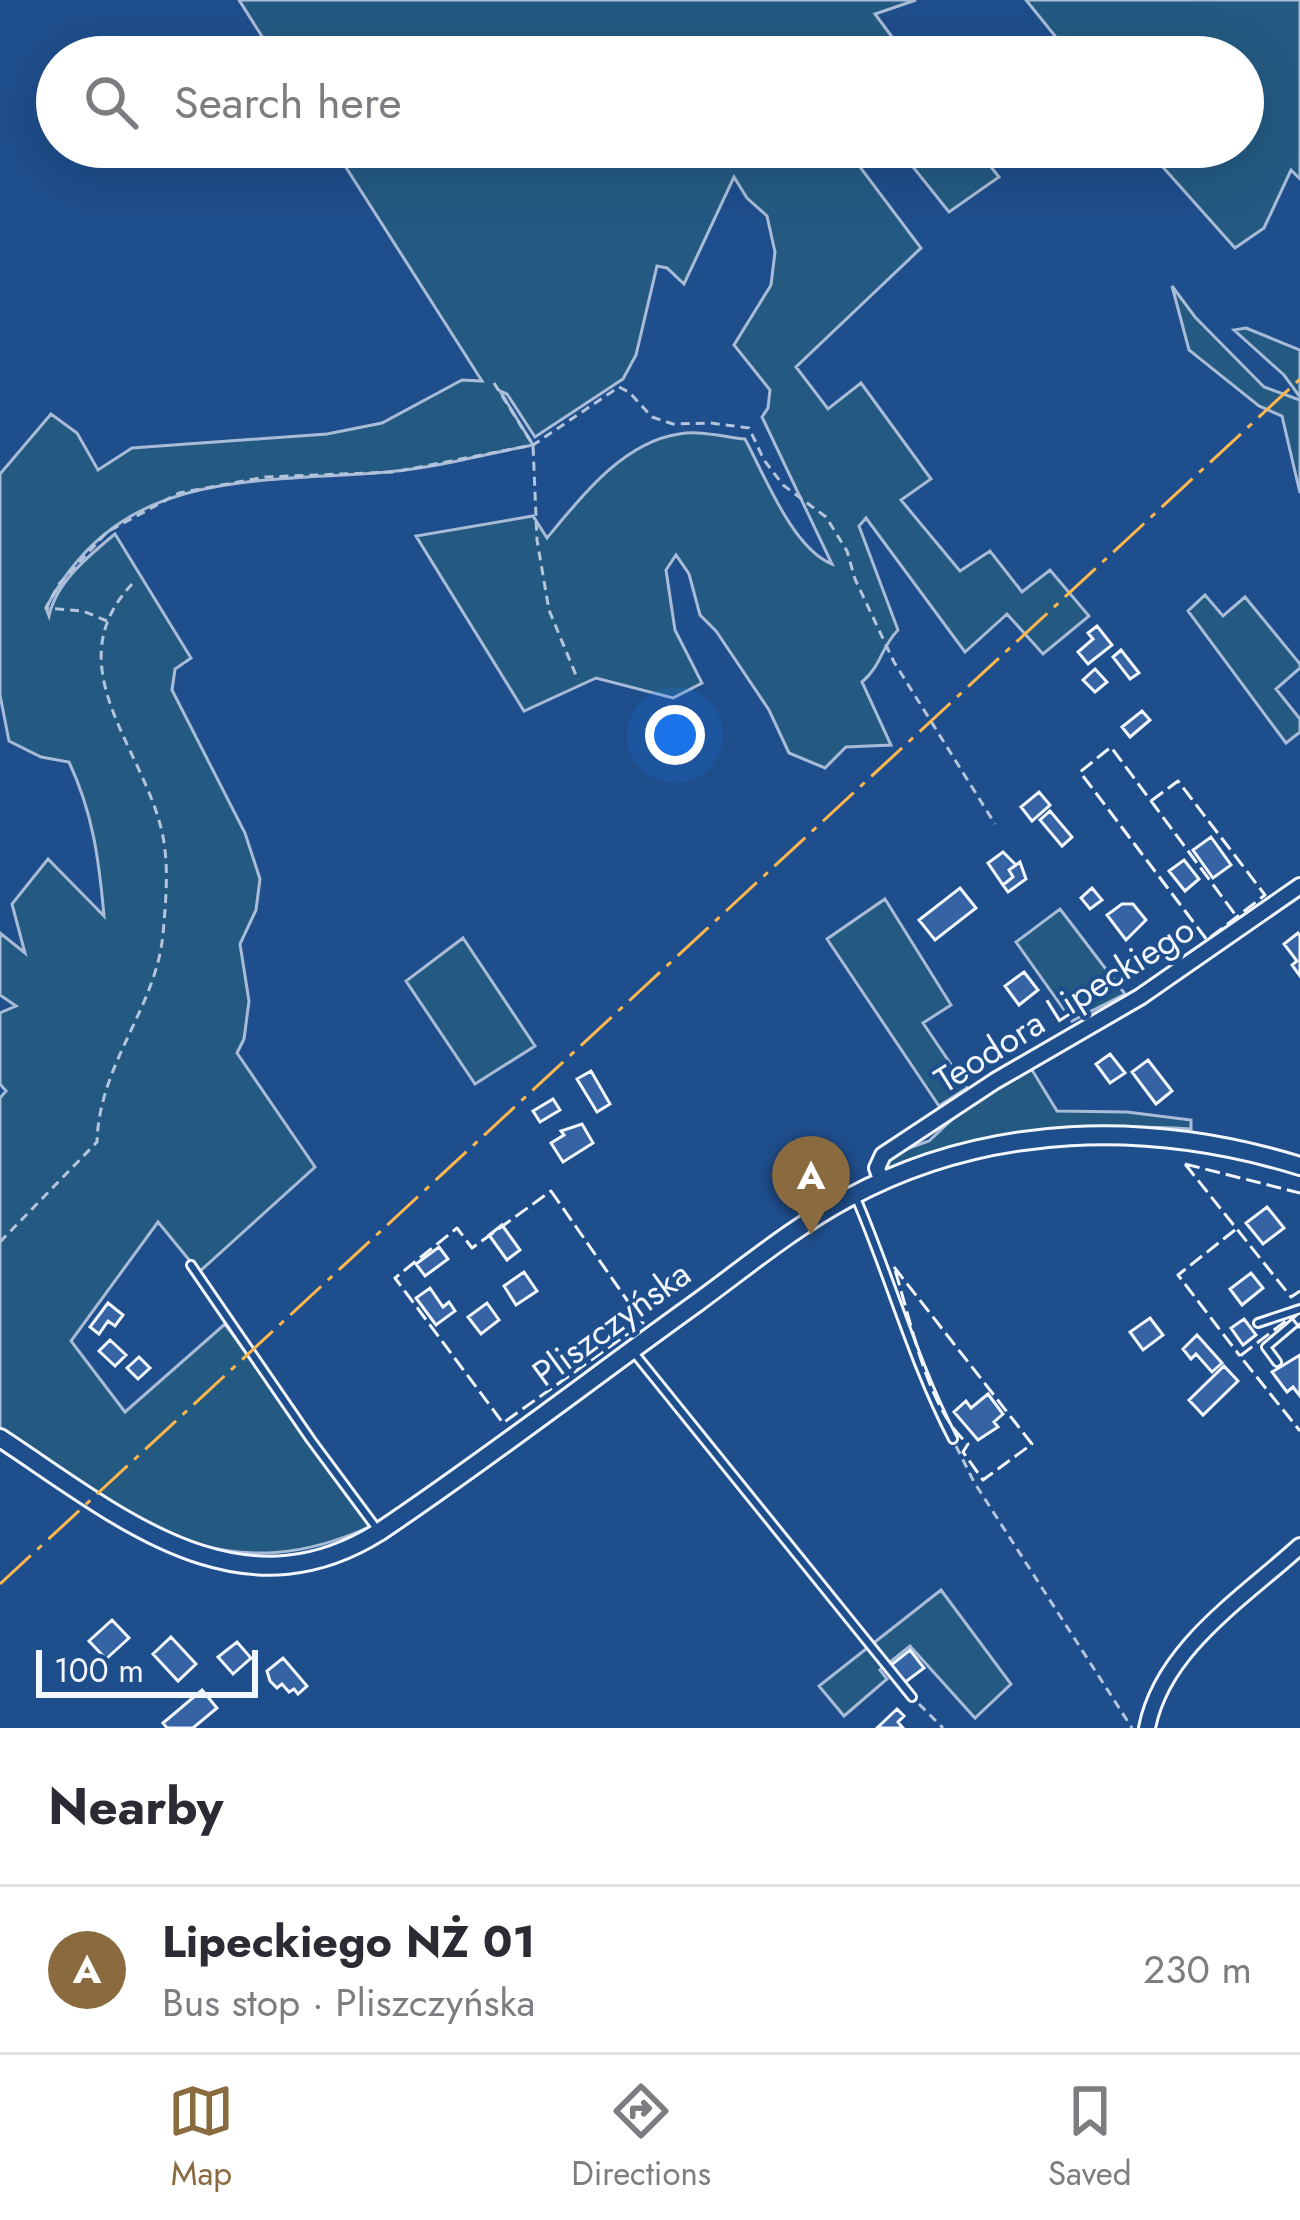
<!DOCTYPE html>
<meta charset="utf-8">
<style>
:root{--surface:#fff;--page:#f2f2f3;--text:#2b2b33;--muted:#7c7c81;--line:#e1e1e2;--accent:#8a6a3f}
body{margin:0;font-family:Jost,sans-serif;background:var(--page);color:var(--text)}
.scale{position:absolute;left:36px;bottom:30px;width:222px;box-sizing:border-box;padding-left:12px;border:6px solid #f2f6ff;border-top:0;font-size:33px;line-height:42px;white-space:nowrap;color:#f2f6ff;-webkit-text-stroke:9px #1f4e8c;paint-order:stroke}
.you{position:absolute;left:675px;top:735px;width:42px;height:42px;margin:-30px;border:9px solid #fff;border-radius:50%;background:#1a73e8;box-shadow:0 0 0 18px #1a73e833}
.badge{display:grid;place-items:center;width:78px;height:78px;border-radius:50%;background:var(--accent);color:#fff;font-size:39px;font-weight:700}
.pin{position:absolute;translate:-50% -99px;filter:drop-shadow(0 3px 6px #0008)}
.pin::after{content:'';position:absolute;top:63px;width:42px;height:36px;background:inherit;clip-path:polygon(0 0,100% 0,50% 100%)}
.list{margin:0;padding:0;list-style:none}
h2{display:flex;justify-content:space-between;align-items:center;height:156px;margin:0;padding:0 48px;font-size:51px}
h2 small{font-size:39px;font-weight:400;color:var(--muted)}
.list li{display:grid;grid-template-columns:78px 1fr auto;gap:36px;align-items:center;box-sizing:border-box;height:168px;padding:0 48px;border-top:3px solid var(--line)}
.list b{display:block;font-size:45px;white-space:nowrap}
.list p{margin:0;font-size:39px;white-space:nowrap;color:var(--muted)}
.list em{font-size:39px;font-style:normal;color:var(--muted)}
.icon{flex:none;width:66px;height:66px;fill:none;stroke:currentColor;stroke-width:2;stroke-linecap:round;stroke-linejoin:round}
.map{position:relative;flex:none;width:1300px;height:1728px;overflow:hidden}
.search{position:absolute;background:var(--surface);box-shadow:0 12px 48px #0002;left:36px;right:36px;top:36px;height:132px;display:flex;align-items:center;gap:30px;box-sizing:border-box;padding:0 42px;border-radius:66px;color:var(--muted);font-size:45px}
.sheet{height:324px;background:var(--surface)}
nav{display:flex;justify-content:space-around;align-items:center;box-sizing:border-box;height:168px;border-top:3px solid var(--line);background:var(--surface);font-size:33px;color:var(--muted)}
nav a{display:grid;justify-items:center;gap:6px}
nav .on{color:var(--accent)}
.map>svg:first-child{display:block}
.green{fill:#245a82;stroke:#a8bbd7;stroke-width:3}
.building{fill:#3563a3;stroke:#f2f6ff;stroke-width:3}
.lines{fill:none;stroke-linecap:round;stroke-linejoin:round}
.service-casing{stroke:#f2f6ff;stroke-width:12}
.minor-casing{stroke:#f2f6ff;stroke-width:20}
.tertiary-casing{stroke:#f2f6ff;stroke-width:22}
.path{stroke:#b3c4dc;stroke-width:3;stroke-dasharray:9 6;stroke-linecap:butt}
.service{stroke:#1f4e8c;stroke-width:6}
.minor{stroke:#1f4e8c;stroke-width:14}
.tertiary{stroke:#1f4e8c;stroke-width:16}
.fence{stroke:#f2f6ff;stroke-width:3;stroke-dasharray:15 6;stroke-linecap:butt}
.power{stroke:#ffb74d;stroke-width:3;stroke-dasharray:42 9 6 9;stroke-linecap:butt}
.labels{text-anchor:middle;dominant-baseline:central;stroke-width:9;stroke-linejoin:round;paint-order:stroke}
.street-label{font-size:36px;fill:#f2f6ff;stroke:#1f4e8c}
</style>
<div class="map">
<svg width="1300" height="1728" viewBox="0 0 1300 1728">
<rect width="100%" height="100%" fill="#1f4e8c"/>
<path class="green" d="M239,0h677l-41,14 32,43h-632z
M1026,0h274v179l-9,-9 -27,58 -29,20 -90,-101h98v-90h-171z
M333,147h512l76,101 -125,119 32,42 33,-26 70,96 -30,21 59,71 30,-20 32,41 28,-22 39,46 -46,38 -36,-40 -42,38 -99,-134 -7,8 39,104c-17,17 -16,35 -36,52l29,63 -45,2 -21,21 -36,-15 -20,-43 -53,-79 -16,-16 -11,-41 -13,-19 -10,15 9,60 27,53 -29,15 -77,-20 -72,33 -108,-175 117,-20 14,22c33,-40 76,-96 132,-104 20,-4 46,3 66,5 20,37 48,110 87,125l-70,-147 6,-9 2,-18 -36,-45 37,-60 4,-33 -8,-36 -20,-18 -13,-21 -50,107 -17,-16 -10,-2 -21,89 -13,24 -88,58 -28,-43 -7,-3 33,54c-48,9 -97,23 -146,27 -135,12 -266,-6 -341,136l3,8c7,-33 38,-59 66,-82l76,124 -16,11 -3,21 73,143 15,46 -4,31 -16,34 9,57 -5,38 -7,14 78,114 -116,105 -41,-50 -87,119 54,71 100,-88 143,193 1,10c-154,70 -244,-14 -369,-95v-334l6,-7 -6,-7v-71l16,-7 -16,-11v-62l25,20 -13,-49 36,-45 56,57c-5,-56 -11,-103 -35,-154l-28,-5 -32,-16 -9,-46v-221l51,-60 26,19 21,37 34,-22 195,-14 55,-11 80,-43 20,1z
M897,147h78l24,30 -50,35z
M1172,286l23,31 69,70 36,13v93l-18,-77 -23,-10 -70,-56z
M1246,328l54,22v47l-16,-22 -50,-45z
M1205,595l18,21 22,-19 55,67v4l-24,21 24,30v13l-14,11 -98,-132z
M885,899l66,106 -28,18 44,65 -28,18 -112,-167z
M1060,909l65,85 -53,27 -56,-79z
M463,938l72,108 -60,38 -69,-103z
M1029,1065l28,46 70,1 64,8v9c-120,-7 -189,3 -303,41l-1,-7 8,-10 34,-12 34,-32z
M941,1590l70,94 -36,34 -65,-72 -30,24 7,9 -43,37 -25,-30z"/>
<path class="building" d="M1097,626l15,19 -24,19 -10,-12 15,-13 -5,-6z
M1121,650l18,23 -9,6 -17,-22z
M1095,669l12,13 -12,10 -12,-12z
M1142,711l8,9 -20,17 -8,-10z
M1039,792l11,13 -18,16 -11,-14z
M1050,811l22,26 -10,9 -22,-26z
M1211,837l20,28 -18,13 -20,-28z
M1003,852l13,13 -7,5 4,7 -10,8 -15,-22z
M1184,860l15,19 -14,12 -16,-20z
M1020,862l6,17 -18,13 -5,-7 10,-8 -4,-7z
M960,888l16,20 -41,32 -16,-20z
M1092,888l10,12 -12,9 -9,-11z
M1122,904h11l13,16 -20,20 -19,-25z
M1298,933l2,3v40l-8,-11 5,-4 -13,-17z
M1024,972l14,18 -19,15 -14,-19z
M1110,1054l15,19 -15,10 -14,-19z
M1148,1060l24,31 -16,13 -24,-32z
M591,1071l19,33 -13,8 -20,-33z
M553,1099l7,11 -20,12 -7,-11z
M582,1124l11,19 -30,19 -12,-19 13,-8 -3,-4z
M1267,1207l17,21 -21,16 -17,-21z
M502,1225l18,25 -13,10 -18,-25z
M439,1247l9,12 -23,17 -9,-12z
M524,1272l13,19 -21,14 -12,-19z
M1251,1273l12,15 -21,17 -12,-16z
M430,1288l13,19 6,-5 6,9 -19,14 -20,-27z
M108,1303l15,12 -8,11 -7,-5 -9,13 -9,-7z
M487,1303l12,17 -18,14 -13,-17z
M1150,1318l13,17 -20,15 -13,-18z
M1244,1319l12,16 -13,10 -12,-17z
M1197,1335l25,28 -10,9 -16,-18 -5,5 -8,-10z
M110,1340l16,15 -11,11 -16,-15z
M1300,1355v41l-7,-9 -6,5 -15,-20z
M139,1357l11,11 -12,11 -11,-11z
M1224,1366l14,15 -35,34 -14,-15z
M988,1394l15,20 -9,8 4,5 -20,13 -24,-28 12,-11 5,7z
M112,1620l17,18 -23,21 -17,-18z
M171,1637l25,27 -18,17 -25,-27z
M237,1642l14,16 -18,16 -15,-17z
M910,1650l14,18 -20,15 -14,-17z
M283,1658l24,28 -9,8 -4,-5 -5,3 -7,-8 -5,4 -7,-7 -3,-10z
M202,1690l15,18 -24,20h-26l-4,-5z
M897,1709l7,7 -6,6 5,6h-26z"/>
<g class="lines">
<g class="service-casing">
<path id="service" d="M856,1198c34,79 57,164 97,241
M191,1265l120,175 66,89
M1258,1323l42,-14
M635,1354l277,343
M1277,1362l-11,-15 34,-29"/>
</g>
<g class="minor-casing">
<path id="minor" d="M882,1182l-5,-14 6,-13 112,-74 145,-84 160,-111
M1147,1728c15,-79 96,-130 153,-182"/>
</g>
<g class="tertiary-casing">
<path id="tertiary" d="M0,1438c116,76 237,183 379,94 109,-73 213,-154 319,-230 49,-36 96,-75 150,-104 140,-76 302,-78 452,-32"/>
</g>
<path class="path" d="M494,383l39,62 4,95 12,70 29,70
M107,621l-24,-10 -37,-3 13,-24 48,-52 72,-39 86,-16 129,-5 139,-27 86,-58 10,5 23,25 21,7 38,-1 38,5 15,32 19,25 43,32 21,34 8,28 39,83 101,162
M0,1242l97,-100c2,-78 59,-134 66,-208 3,-35 7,-75 -3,-110 -23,-84 -104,-163 -25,-243
M956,1446l18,36 158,246
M919,1704l24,24"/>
<use href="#service" class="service"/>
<use href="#minor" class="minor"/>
<use href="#tertiary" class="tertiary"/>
<path class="fence" d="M1151,801l27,-20 87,114 -58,45 -127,-168 31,-25 126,170
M1185,1164l106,133 9,-6
M1185,1164l115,29
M551,1191l92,132 -140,100 -108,-145 62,-50 15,20z
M1235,1230l-57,45 62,81
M894,1267l138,177 -49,36 -20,-28 5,-8c-41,-35 -57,-124 -74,-177z
M1300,1328l-9,-11 -51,39 60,75"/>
<path class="power" d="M0,1584l1300,-1205"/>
</g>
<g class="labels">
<g class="street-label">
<text transform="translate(1064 1004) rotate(-32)">Teodora Lipeckiego</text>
<text transform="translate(611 1323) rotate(-36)">Pliszczyńska</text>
</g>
</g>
</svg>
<div class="scale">100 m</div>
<div class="you"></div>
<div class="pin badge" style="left:811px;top:1235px">A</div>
<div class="search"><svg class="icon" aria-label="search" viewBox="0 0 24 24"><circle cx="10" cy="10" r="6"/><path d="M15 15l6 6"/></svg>Search here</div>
</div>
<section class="sheet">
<h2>Nearby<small></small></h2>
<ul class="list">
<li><span class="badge">A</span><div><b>Lipeckiego NŻ 01</b><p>Bus stop · Pliszczyńska</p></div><em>230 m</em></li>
</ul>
</section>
<nav>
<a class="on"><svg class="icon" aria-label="map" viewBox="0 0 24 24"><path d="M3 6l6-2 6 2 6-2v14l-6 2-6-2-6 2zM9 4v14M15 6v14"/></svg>Map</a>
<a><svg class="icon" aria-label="directions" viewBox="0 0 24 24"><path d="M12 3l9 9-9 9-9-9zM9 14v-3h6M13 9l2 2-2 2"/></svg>Directions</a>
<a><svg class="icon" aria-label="saved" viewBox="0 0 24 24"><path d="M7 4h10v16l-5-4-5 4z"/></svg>Saved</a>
</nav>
